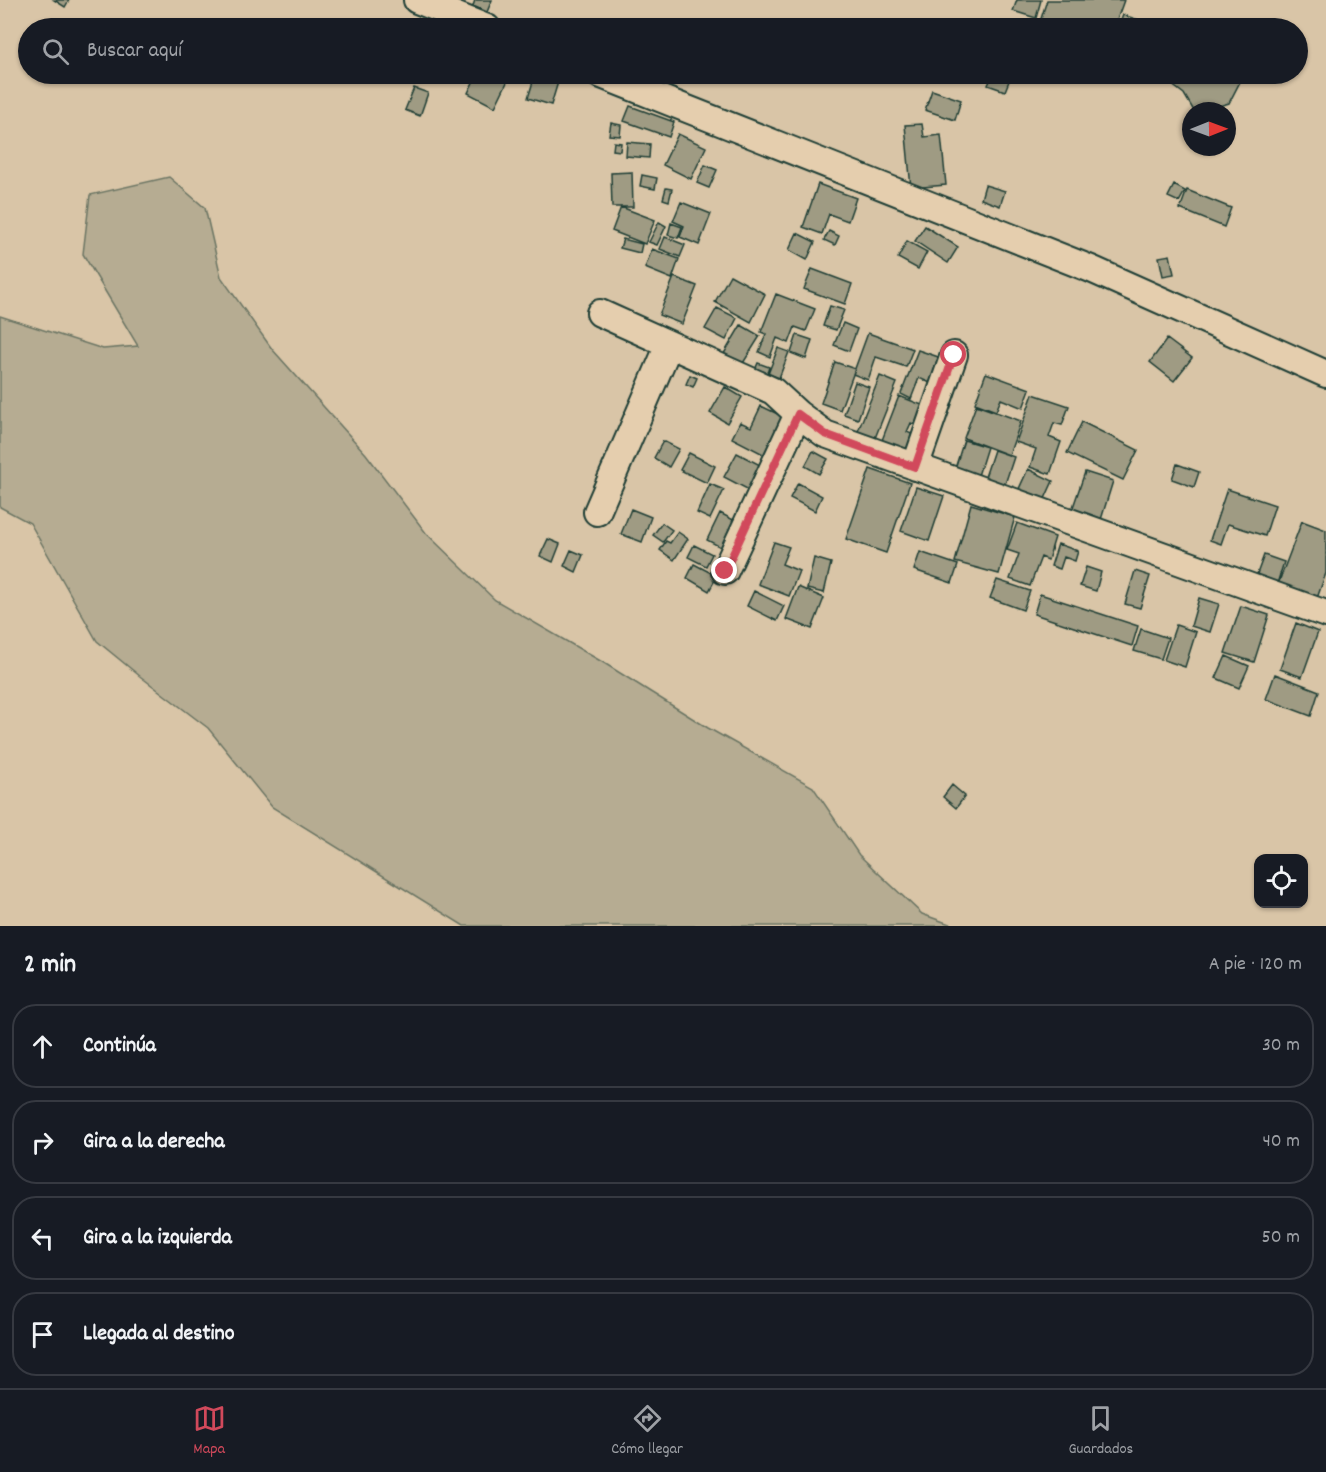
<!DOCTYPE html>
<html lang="es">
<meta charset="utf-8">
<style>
:root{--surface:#171b24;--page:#242831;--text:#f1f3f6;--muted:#9ea1a6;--line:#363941;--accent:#d1495b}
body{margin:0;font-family:Dekko,sans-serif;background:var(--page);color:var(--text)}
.controls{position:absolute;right:18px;bottom:18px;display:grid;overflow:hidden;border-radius:12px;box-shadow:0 2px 4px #0004}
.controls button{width:54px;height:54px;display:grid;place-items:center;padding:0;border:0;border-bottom:2px solid var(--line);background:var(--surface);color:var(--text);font:30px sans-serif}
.compass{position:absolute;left:1182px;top:102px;width:54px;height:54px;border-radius:50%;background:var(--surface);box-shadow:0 2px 4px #0004;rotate:89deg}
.stop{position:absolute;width:18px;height:18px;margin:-14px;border:4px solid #d1495b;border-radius:50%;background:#fff}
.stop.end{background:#d1495b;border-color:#fff;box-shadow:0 2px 6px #0008}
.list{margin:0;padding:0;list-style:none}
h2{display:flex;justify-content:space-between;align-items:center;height:78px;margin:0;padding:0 24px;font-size:26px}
h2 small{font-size:20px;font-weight:400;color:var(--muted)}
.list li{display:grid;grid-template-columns:39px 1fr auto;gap:18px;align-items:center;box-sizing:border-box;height:84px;margin:0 12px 12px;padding:0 12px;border:2px solid var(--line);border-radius:24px}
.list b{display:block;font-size:22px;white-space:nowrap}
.list em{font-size:20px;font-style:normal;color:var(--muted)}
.icon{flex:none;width:33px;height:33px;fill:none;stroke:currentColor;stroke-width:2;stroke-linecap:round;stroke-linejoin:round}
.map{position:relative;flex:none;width:1326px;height:926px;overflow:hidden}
.search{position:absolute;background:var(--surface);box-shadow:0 2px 4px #0004;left:18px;right:18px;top:18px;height:66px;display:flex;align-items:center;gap:15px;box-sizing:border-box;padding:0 21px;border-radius:33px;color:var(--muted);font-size:22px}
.sheet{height:462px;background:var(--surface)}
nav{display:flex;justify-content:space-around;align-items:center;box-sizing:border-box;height:84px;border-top:2px solid var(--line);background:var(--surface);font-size:16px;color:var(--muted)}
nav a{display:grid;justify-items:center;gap:3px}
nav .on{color:var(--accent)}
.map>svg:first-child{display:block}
.green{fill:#b6ac92;stroke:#6a7463;stroke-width:1.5}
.building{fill:#9f9b83;stroke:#1f3d34;stroke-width:1.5}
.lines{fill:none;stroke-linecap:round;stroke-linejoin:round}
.minor-casing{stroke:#1f3d34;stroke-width:30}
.minor{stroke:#e5ceae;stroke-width:26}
.route{stroke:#d1495b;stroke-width:8}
</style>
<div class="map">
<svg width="1326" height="926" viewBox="0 0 1326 926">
<rect width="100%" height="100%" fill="#d9c5a7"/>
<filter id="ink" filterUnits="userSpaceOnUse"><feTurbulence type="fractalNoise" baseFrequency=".0167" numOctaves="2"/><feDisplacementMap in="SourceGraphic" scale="12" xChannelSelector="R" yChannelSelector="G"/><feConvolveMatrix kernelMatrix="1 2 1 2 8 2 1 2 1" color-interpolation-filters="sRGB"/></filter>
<g filter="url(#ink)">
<path class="green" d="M169,177l36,31 16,69 51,72 94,105 60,79 69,67 109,63 104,65 105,59 46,68 63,59 33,12h-491l-192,-119 -64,-79 -67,-51 -44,-36 -67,-118 -30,-16v-191l103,33 35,-3 -55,-92 7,-59z"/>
<path class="building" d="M54,0h15l-4,7z
M475,0h17l-5,12 -14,-6z
M1017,0h24l-5,18 -23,-7z
M1047,0h77l-10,28h-76z
M1123,15l16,5 -3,8h-18z
M1217,25l13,1 2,2h-21z
M422,74h15l-1,9h-14z
M477,74h34l-16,33 -27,-14z
M993,74l18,2 -6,15 -17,-6z
M1159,74h85l-15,29 -27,8h-8l-10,-17 -25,-19z
M535,75l23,7 -7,23 -23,-7z
M414,88l14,5 -8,23 -15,-6z
M932,90l29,10 -6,20 -30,-10z
M630,106l44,16 -5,15 -45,-16z
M611,123l10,2 -1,11 -11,-1z
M922,124l2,13 17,-2 5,50 -35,3 -6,-63z
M678,134l28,13 -15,32 -28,-14z
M614,142l7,1 -1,8 -7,-1z
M627,142l23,2 -1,14 -23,-2z
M705,165l12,5 -8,18 -12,-5z
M632,172l1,35h-21l-1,-34z
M642,175l15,3 -2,11 -15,-3z
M818,184l38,14 -8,23 -19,-7 -7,20 -19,-7z
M985,185l20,6 -5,15 -19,-7z
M1174,185l11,6 -6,11 -11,-5z
M666,188l6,1 -3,12 -6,-2z
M1187,190l44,18 -7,19 -44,-18z
M681,202l30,12 -12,31 -19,-8 4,-11 -11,-5z
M621,207l34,13 -10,24 -33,-13z
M659,222l7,4 -9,19 -8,-3z
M671,223l11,4 -4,11 -10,-3z
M925,226l33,21 -10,16 -33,-22z
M829,231l10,5 -4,9 -11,-5z
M797,233l18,9 -8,18 -18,-10z
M665,237l20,8 -5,12 -20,-8z
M623,239l19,5 -2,9 -20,-5z
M907,241l20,11 -9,17 -20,-11z
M652,249l27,10 -7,20 -27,-11z
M1170,255l4,19 -11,2 -4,-19z
M812,269l40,15 -7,20 -41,-15z
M730,275l35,19 -14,28 -36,-20z
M674,277l23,9 -15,38 -23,-9z
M776,294l39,15 -9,22 -11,-4 -6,16 -12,-5 -7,19 -11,-5 7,-18 -5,-2z
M830,306l14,4 -8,20 -13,-4z
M717,308l20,10 -11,22 -21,-11z
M843,323l14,6 -8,22 -15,-6z
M741,325l19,11 -20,32 -18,-11z
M868,333l45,16 -7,18 -30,-10 -8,23 -15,-6z
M797,335l15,5 -6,19 -15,-6z
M1167,339l25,19 -18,23 -24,-19z
M778,348l11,4 -10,26 -11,-4z
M918,350l32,11 -15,24 -16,-7 -8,21 -10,-5z
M835,362l20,7 -15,41 -19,-7z
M758,363l11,4 -3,10 -12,-5z
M986,373l44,16 -7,19 -22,-9 -5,12 -21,-8z
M690,375l7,3 -4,9 -7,-3z
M880,376l17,7 -24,60 -17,-7z
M855,382l14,5 -11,32 -14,-5z
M725,387l17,10 -15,26 -17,-10z
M1033,394l36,12 -7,19 -8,-2 -5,14 12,5 -11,32 -20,-7 6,-18 -20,-7z
M899,396l28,11 -2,22 -14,-6 -4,9 15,7 -10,23 -33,-14z
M976,405l45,16 -12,34 -45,-17z
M761,406l23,11 -19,38 -33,-17 8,-16 11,5z
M1082,422l56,28 -15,30 -56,-27z
M964,440l23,7 -11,35 -23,-7z
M663,441l16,8 -10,18 -15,-9z
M994,450l20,7 -11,33 -20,-7z
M813,451l15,8 -9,15 -14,-8z
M689,453l26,13 -8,17 -27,-13z
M737,453l25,13 -13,24 -25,-13z
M1177,464l22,8 -5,15 -22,-8z
M870,469l40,14 -24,70 -40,-14z
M1028,469l25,12 -10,22 -25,-12z
M1085,472l28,9 -14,45 -29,-10z
M798,483l24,13 -7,15 -25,-13z
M710,484l14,6 -14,29 -13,-6z
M916,487l28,9 -15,45 -28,-10z
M1227,489l48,16 -10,31 -37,-12 -7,20 -11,-4z
M971,504l44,13 -16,57 -44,-12z
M631,509l20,8 -9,25 -21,-8z
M720,513l25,13 -13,27 -25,-13z
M1302,521l24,9v43l-10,28 -39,-14z
M662,523l10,7 -9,12 -10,-7z
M1017,523l38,14 -7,23 -7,-3 -11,29 -20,-7 9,-25 -12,-4z
M678,532l10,7 -14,21 -14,-10 6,-9 4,2z
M548,539l12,5 -7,18 -13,-6z
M774,542l15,5 -7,17 17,7 -10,25 -31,-12z
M1058,544l20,7 -3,10 -11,-4 -4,12 -9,-3z
M694,545l18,9 -6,12 -18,-9z
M571,550l12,5 -7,17 -12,-6z
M920,552l38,13 -6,18 -38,-13z
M1264,555l20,7 -9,28 -21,-8z
M814,558l17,5 -7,30 -17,-4z
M694,564l23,12 -8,15 -22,-13z
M1086,567l15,5 -5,19 -16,-5z
M1135,571l15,5 -10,32 -15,-4z
M997,580l33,11 -7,19 -33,-12z
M798,587l26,11 -12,31 -26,-10z
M754,591l30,15 -7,15 -30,-15z
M1040,594l98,32 -6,20 -98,-32z
M1199,598l20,6 -9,28 -19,-6z
M1241,606l28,9 -15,47 -29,-9z
M1296,623l22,9 -16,45 -22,-8z
M1176,625l20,7 -11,35 -21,-7z
M1141,629l27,9 -7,21 -27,-8z
M1226,656l23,10 -10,22 -23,-10z
M1275,674l44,17 -8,25 -45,-17z
M952,785l13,11 -9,12 -13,-11z"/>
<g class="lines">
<g class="minor-casing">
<path id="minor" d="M417,0l70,28
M599,74l492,195 235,105
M600,313l173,78 25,23 27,20 501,180
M915,467l39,-112
M597,512l72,-167
M725,571l73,-157"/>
</g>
<use href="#minor" class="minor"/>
</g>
</g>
<g class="lines" filter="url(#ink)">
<path class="route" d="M725,571l73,-157 27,20 90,33 39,-112"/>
</g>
</svg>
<div class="controls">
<button><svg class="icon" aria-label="locate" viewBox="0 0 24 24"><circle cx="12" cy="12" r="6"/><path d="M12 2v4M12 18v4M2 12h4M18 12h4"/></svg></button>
</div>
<svg class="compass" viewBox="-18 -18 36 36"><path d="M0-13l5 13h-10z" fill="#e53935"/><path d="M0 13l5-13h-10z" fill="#9ea1a6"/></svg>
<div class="stop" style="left:954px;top:355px"></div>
<div class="stop end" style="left:725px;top:571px"></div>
<div class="search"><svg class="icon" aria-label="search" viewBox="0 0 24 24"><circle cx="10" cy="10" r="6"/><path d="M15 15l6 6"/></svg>Buscar aquí</div>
</div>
<section class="sheet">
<h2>2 min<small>A pie · 120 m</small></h2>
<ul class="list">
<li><svg class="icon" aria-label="ahead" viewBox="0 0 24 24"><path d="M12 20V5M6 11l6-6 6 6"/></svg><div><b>Continúa</b></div><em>30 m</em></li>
<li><svg class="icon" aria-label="right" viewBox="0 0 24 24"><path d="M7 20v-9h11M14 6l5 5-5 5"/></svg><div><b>Gira a la derecha</b></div><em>40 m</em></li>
<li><svg class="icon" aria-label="left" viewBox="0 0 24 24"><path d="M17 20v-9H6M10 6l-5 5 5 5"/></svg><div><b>Gira a la izquierda</b></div><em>50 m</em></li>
<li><svg class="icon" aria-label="arrive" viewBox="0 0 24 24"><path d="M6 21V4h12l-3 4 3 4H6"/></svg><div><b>Llegada al destino</b></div></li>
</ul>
</section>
<nav>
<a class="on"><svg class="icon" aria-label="map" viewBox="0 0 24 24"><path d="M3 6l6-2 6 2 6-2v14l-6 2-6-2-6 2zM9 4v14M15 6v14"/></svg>Mapa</a>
<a><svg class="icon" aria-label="directions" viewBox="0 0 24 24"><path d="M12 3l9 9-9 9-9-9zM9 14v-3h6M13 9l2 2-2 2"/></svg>Cómo llegar</a>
<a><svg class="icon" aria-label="saved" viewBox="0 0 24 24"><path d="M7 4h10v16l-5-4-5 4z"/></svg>Guardados</a>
</nav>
